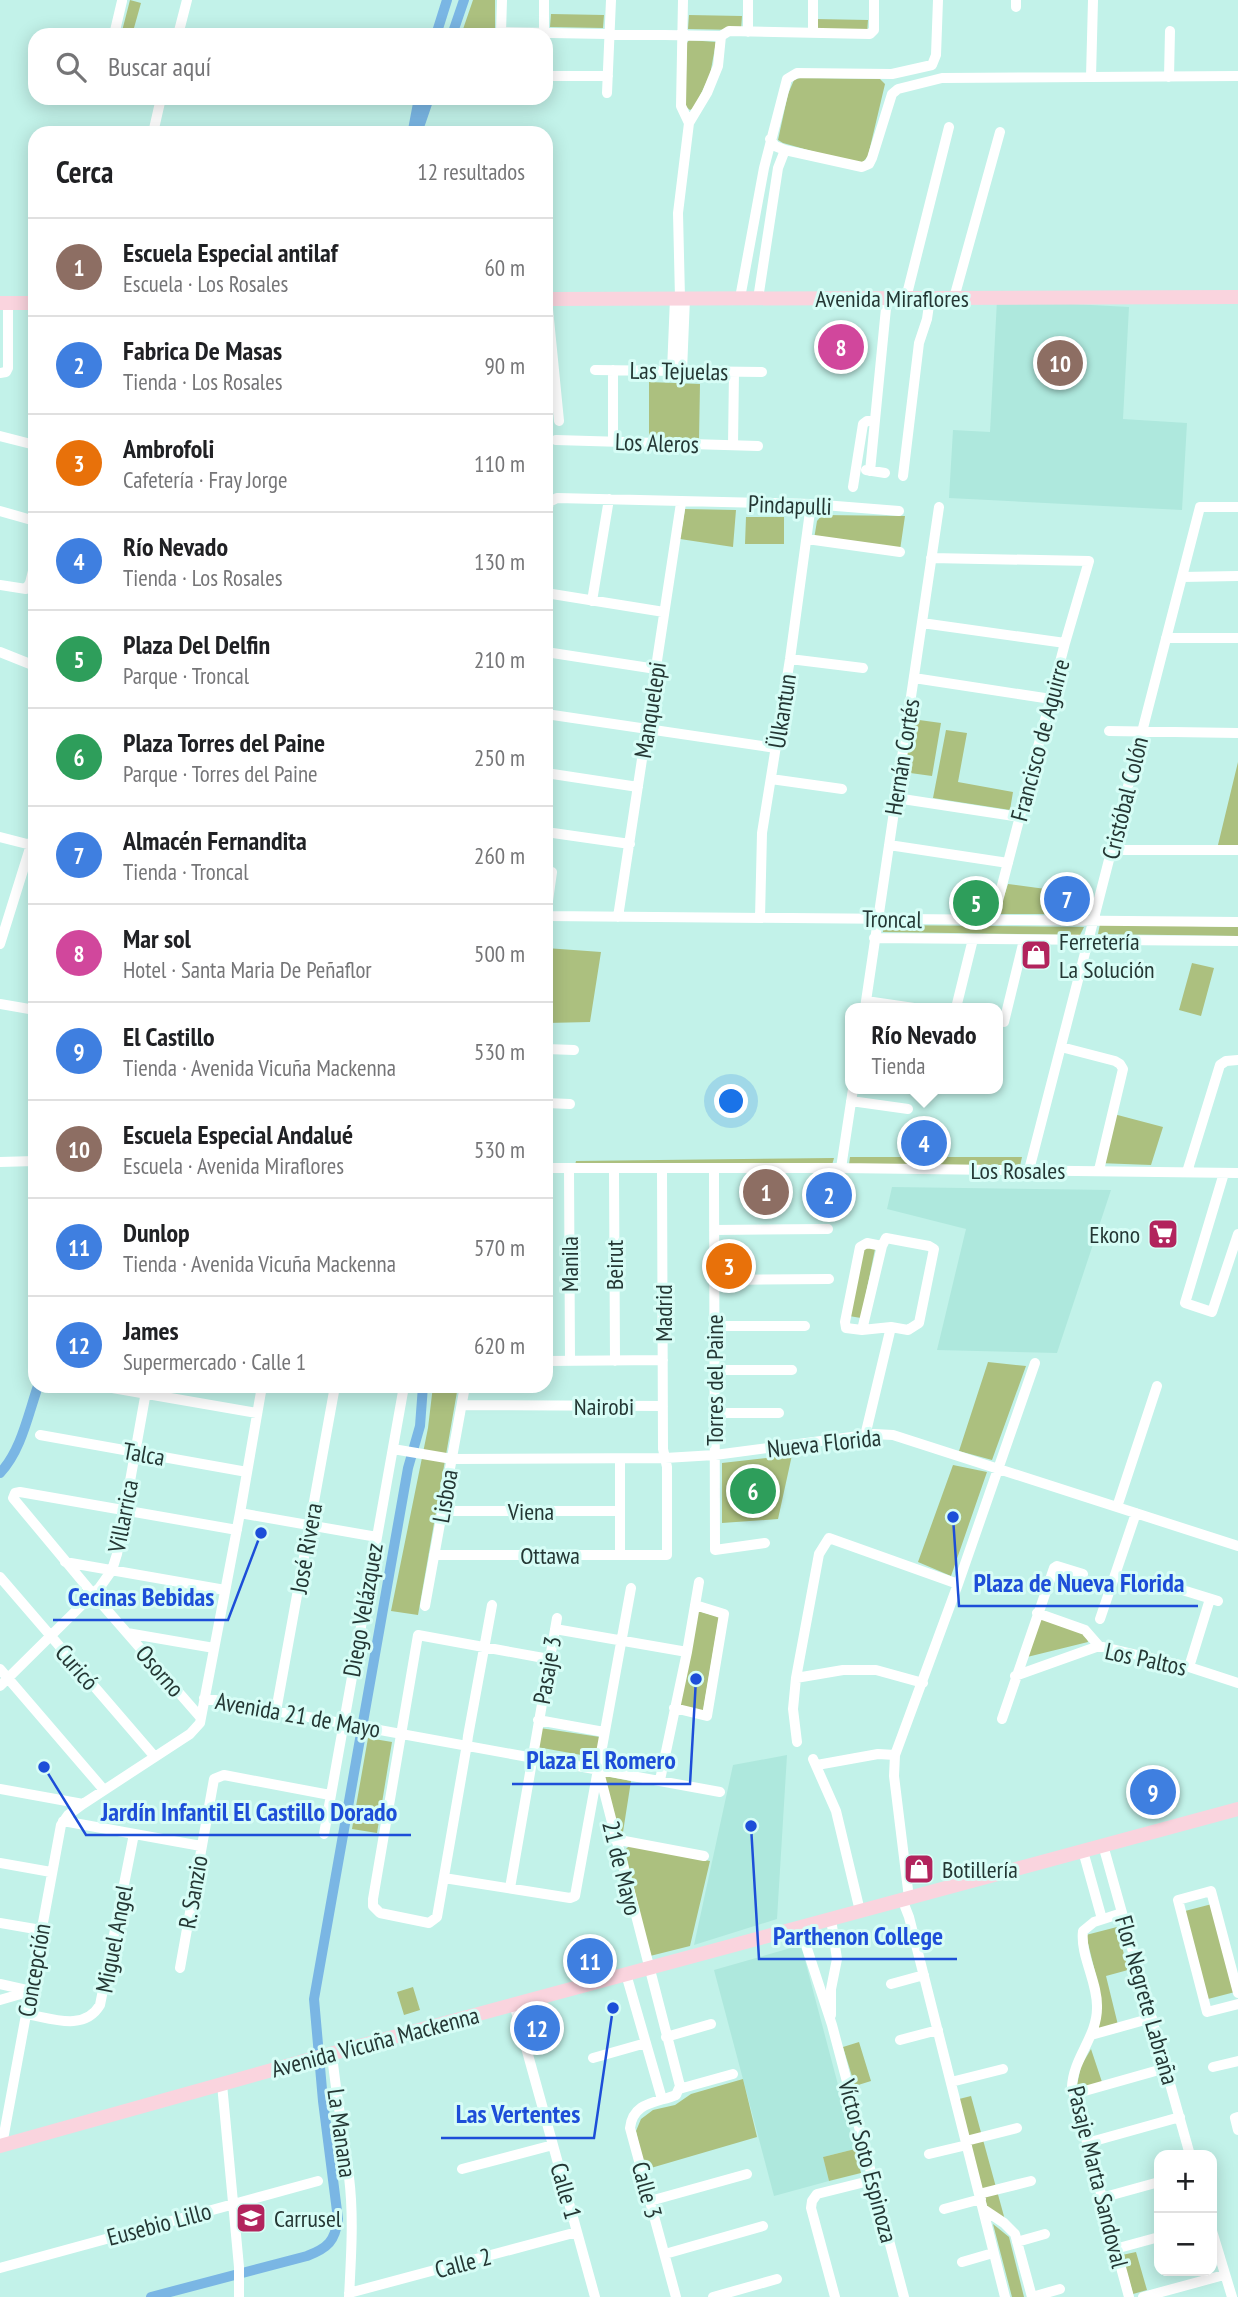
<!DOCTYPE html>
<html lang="es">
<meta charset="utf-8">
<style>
:root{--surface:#fff;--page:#f2f2f2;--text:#202124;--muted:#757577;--line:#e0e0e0;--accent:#7c3aed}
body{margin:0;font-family:"PT Sans Narrow",sans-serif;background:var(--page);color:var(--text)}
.controls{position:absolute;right:21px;bottom:21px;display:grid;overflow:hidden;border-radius:14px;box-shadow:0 4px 18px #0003}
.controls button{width:63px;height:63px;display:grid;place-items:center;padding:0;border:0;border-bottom:2px solid var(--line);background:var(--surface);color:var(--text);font:35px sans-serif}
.you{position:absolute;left:732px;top:1102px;width:24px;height:24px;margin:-18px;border:5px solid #fff;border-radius:50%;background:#1a73e8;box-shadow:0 0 0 10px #1a73e833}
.badge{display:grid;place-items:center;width:46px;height:46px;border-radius:50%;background:var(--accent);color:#fff;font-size:23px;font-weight:700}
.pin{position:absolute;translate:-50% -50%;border:4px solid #fff;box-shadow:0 2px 7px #0006}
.popup{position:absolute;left:845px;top:1003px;width:158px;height:91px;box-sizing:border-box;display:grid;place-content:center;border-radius:14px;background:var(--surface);filter:drop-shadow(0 2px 5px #0005);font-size:23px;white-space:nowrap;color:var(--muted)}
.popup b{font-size:26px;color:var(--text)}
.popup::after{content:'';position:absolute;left:50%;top:100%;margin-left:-14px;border:14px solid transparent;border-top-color:var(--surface)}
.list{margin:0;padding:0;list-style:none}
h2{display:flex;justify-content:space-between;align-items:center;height:91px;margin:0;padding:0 28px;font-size:30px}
h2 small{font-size:23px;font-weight:400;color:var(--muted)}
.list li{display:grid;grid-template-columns:46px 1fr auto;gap:21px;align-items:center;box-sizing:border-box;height:98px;padding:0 28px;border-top:2px solid var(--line)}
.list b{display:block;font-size:26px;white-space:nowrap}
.list p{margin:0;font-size:23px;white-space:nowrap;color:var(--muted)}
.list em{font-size:23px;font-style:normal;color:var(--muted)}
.icon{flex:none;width:38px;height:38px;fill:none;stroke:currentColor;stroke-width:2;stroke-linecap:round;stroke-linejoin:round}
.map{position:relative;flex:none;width:1238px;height:2297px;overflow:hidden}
.search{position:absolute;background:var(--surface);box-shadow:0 4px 18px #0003;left:28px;top:28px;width:525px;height:77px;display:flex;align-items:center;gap:18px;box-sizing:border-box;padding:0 24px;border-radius:21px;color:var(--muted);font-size:26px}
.panel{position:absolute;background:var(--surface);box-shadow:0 4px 18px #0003;left:28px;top:126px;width:525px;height:1267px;border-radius:21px}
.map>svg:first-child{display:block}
.built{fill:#aee8dd}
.green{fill:#acc07f}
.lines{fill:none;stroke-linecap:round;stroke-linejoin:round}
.canal{stroke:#7ab6e4;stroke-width:10}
.minor{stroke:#fff;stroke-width:10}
.major{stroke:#fad4de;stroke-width:14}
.labels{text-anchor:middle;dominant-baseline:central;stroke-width:6;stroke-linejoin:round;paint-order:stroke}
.street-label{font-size:24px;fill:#243734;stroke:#d7fdf6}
.poi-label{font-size:24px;fill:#243734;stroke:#d7fdf6;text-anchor:start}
.leader{fill:none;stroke:#1d4ed8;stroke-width:2.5}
.callout-dot{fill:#1d4ed8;stroke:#d7fdf6;stroke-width:2.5}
.callout-label{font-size:26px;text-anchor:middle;font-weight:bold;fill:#1d4ed8;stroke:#d7fdf6;stroke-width:6;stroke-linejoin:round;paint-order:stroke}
</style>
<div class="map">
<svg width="1238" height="2297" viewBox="0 0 1238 2297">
<rect width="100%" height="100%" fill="#c2f2e9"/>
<path class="built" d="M997,300l132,7 -6,112 64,4 -5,87 -233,-12 4,-68 37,2z
M892,1187l219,3 -54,163 -120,-3 29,-121 -79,-20z
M787,1755l-10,164 -83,26 39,-180z
M801,1945l54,204 -32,8 6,24 -55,15 -60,-226z"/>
<path class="green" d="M130,0l11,3 -9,32h-11z
M473,0h22v35h-34z
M551,14l53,1 -1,13 -53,-1z
M689,15l53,1 -1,14 -53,-1z
M815,19l53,1 -1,13 -53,-1z
M689,40l27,2 -6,33 -16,33 -4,2 -5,-4 2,-63z
M800,78l80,1 5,5 -17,72 -5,6 -9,1 -71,-20 -5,-3 10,-46 6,-14z
M649,382l51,2 -1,56 -50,-2z
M685,509l51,1 -3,37 -53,-8z
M822,515l83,1 -5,34 -86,-11 3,-18z
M746,517h38v27h-39z
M912,719l29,4 -9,53 -29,-4z
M946,730l21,3 -9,49 55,10 -3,18 -77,-12z
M1238,762v87h-21z
M1008,884l45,6 -6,24h-49z
M969,891l16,1 -2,23 -15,-1z
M1100,924l138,3v9l-140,-2z
M883,925l201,2 -4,8 -197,-3z
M546,948l55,4 -11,70 -44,1z
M1192,963l22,5 -13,48 -22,-6z
M1110,1113l53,14 -12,38 -53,-2z
M850,1157h172l-2,9 -171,-1z
M834,1158l-2,7h-257l1,-4z
M863,1246l12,3 -14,69 -12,-2z
M988,1362l38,4 -34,94 -33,-9z
M433,1386h25l-40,229 -27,-4 37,-183z
M792,1455l-14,64 -56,4v-60z
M953,1465l34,7 -36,104 -33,-14z
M698,1611l21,6 -16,94 -24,-6z
M1033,1616l53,18 2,8 -69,17z
M540,1728l60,9 -2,21 -61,-11z
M368,1738l24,4 -15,91 -25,-4z
M601,1775l30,6 -8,51 -8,-2z
M629,1846l81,15 -20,85 -40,10 -25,-106z
M1212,1904l23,88 -27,7 -23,-88z
M1117,1927l11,43 -22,6 12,49 -22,6 2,-47 -12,-49z
M413,1987l7,23 -16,5 -7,-23z
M859,2042l12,39 -16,5 -12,-39z
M1091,2049l11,33 -26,8 5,-24z
M743,2079l14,58 -113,33 -8,-39 5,-12 12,-9 22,-5 16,-11z
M971,2096l34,124 -17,-11 -33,-109z
M855,2149l6,24 -32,8 -6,-24z
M993,2224l16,13 15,60h-12z
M1136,2252l11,38 -14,4 -11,-39z"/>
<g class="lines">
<path class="canal" d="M436,35l11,-35
M452,35l12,-35
M413,130l6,-32
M417,133l12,-35
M0,1473c21,-22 28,-58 38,-87
M151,2297l156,-41c21,-8 28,-15 31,-37l-15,-118 -9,-102 94,-531 12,-42 3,-40"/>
<path class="minor" d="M502,0l-1,32 220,4 8,-5 141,3 4,-4v-30
M683,0l-2,106 8,17
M1016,7v-7
M748,32v-32
M544,33v-33
M813,33v-33
M114,35l8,-34
M178,35l9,-35
M244,35l1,-2
M546,76h62
M1091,77l2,-77
M1169,77l1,-46
M607,93l4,-93
M153,133l8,-35
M477,133v-1
M770,139l5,7 10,4 77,17 7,-3 3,-6 20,-64 6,-5 44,-11 296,-2
M680,298l-2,-85 11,-90 18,-30 11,-27 3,-30
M740,298l24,-130 23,-89 10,-6 95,1 40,-9 4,-10 2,-55
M906,298l43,-171
M954,298l46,-166
M547,299l12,122
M758,299l20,-131 7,-18
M595,370l167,2
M613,370v72
M672,371l3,-73
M682,371l3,-73
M0,373l6,-1 2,-4v-66
M0,436l35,9
M556,440l202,6
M733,445l1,-73
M866,470l19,3
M870,471l17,-173
M903,476l16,-133 8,-24 3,-21
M853,487l10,-63 4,-3h8
M0,511l35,10
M546,518l3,-16 8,-4 254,6 88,7
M807,539l93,13
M931,558l158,3 -24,82 -72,277
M1182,577l56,-1
M0,585l26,4 4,-6 5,-20
M546,593l118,19
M592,601l17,-102
M922,623l143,20
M1166,638h72
M0,652l35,14
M546,652l110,17
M790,659l73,9
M914,678l137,21
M546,714l230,34
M1109,731l129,2
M546,773l92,14
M771,779l71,10
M896,798l124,19
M546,832l84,12
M0,837l31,8
M889,845l119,18
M1112,850h126
M546,915l6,-43
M546,916l692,6
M618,917l63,-414
M760,918l2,-85 28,-174 21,-155
M874,938l364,3
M0,944l35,-112
M866,1001l48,7
M0,1004l35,6
M865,1008l74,-501
M956,1008l17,-69
M1004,1022l20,-82
M1061,1047l54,14 5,3 3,5 -24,101
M546,1049l28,1
M851,1101l57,8
M546,1103l24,1
M0,1162l35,-1
M546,1168h295l397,5
M569,1168l1,193
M841,1168l12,-79
M614,1169l1,192
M714,1169l1,381 50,-7
M1029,1170l171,-663h38
M1187,1172l33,-107 6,-4 12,-1
M1224,1173l-39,130 27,9 26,-78
M714,1230l114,-1
M714,1280l115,-1
M714,1326h91
M862,1330l20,-84 4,-8 43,8 5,3 -15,74 -11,7 -17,-3 -29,3 -16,-2 -1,-6 15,-75 7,-4 15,3
M546,1361l117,-1
M714,1370h78
M101,1386l156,27
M462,1405l201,1
M714,1413h65
M40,1435l207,37
M865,1436l26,-109
M393,1449l59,10 213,-1 50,-3 159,-21 19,1 345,111
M1117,1507l40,-121
M442,1511h178
M240,1513l137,24
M434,1555h233v-88l-4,-18 -1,-280
M620,1555v-96
M65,1562l160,28
M0,1577l155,180
M1163,1584l55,17
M492,1605l-24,131 -1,8 -30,173 -8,6 -49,-10 -7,-7v-7l45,-264 131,24
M425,1606l40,-220
M1037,1613l48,17 14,16
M1100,1619l36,-106
M555,1629l132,23
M127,1633l87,15
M1189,1667l21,-68
M0,1669l104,121
M1015,1676l84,-30 90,21 49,16
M796,1678l47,-8h33l47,13
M0,1686l100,-99 12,-17 5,-16 30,-168
M204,1698l516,94
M674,1708l33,8 17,-102 -29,-9
M276,1711l59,-325
M201,1718l-108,-124 -80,-96 2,-5 5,-1 217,38
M1002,1719l52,-151 3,-2 26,8
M538,1720l66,12
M797,1742l-4,-33 3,-31 23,-124 10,-16 129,46
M813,1759l23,52 24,100
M817,1765l61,-11 17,1
M598,1768l82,318 -4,9c-20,8 -43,7 -46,33l46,169
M660,1780l27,-128 12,-70
M0,1789l83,15
M63,1821l138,25
M324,1834l80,-448
M614,1839l90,17
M1103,1845l87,310
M1083,1851l19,68
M0,1863l51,9
M444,1878l126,20 5,-2 56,-308
M510,1888l47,-270
M909,1898l-15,-122 1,-21 63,-171 77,-221
M902,1899l7,18 96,380
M1122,1913l-28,9 -11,9c-3,25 15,51 14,77 0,29 -24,50 -25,79l57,210
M831,1919l6,40 -6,30v26
M0,1923l41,7
M800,1927l32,98 72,272
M180,1968l34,-189 10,-4 106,20
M626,1974l36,125
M0,1984l31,7
M891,1984l33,-9
M1238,1993l-27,-102 -33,9 29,112 31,-8
M0,2000l31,-9
M514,2004l81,293
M26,2014c25,4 58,18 74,-9l34,-171
M1091,2035l61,-17
M666,2037l45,-13
M900,2040l38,-10
M332,2054c4,41 12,82 17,123 5,40 2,80 0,120
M593,2058l53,-15
M1213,2067l25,-6
M951,2082l52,-13
M222,2084l17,183v30
M679,2089l54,-15
M1074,2094l92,-26
M1238,2117l-3,1 3,12
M966,2141l51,-13
M1087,2143l93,-26
M2,2145l59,-320 7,-10 15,-11 107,-70 10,-11 40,-210 22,-127
M929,2154l38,-9
M462,2169l91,-24
M979,2194l52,-13
M1101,2198l58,-16
M650,2201l97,-27
M944,2209l37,-10
M983,2209l21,14 11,11 17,63
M1212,2231l20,66
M1017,2242l28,-8
M1115,2249l44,-12
M665,2254l98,-28
M962,2262l31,-9
M0,2268l318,-87
M349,2293l228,-61
M713,2297l64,-18
M835,2297l-24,-89 1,-7 5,-7 56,-14
M1032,2297l28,-8
M1143,2297l81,-22"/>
<path class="major" d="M546,299l692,-2
M0,303h35
M0,2146l308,-86 930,-251"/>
</g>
<defs>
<g id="shop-square" transform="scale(1.575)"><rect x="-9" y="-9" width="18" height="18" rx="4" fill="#b2245d" stroke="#d7fdf6"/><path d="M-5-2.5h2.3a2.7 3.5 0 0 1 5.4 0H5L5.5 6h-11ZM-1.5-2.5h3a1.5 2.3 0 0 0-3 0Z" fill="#fff"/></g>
<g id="supermarket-square" transform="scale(1.575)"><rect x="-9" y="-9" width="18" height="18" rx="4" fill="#b2245d" stroke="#d7fdf6"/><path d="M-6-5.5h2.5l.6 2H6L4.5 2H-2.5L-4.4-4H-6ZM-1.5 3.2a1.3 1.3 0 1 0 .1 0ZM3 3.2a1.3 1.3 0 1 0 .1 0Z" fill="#fff"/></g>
<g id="school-square" transform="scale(1.575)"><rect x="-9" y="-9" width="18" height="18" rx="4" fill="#b2245d" stroke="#d7fdf6"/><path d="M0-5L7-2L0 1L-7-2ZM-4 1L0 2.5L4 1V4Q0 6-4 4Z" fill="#fff"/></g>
</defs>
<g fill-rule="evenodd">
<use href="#shop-square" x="1036" y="955"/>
<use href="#supermarket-square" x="1163" y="1234"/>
<use href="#shop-square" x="919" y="1869"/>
<use href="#school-square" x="251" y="2218"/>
</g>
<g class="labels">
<g class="street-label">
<text x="892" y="298">Avenida Miraflores</text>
<text transform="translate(679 371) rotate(1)">Las Tejuelas</text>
<text transform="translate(657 443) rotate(2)">Los Aleros</text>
<text transform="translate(790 505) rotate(2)">Pindapulli</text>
<text transform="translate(650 710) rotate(-81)">Manquelepi</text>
<text transform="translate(782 711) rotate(-81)">Ülkantun</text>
<text transform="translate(1040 740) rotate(-75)">Francisco de Aguirre</text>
<text transform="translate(902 757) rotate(-81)">Hernán Cortés</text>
<text transform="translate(1125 798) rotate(-76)">Cristóbal Colón</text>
<text transform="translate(892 919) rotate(1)">Troncal</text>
<text x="1018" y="1170">Los Rosales</text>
<text transform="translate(569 1264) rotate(-90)">Manila</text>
<text transform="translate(614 1265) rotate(-90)">Beirut</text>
<text transform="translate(663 1313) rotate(-90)">Madrid</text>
<text transform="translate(714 1380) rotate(-90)">Torres del Paine</text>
<text x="604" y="1406">Nairobi</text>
<text transform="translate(824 1443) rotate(-6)">Nueva Florida</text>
<text transform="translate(144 1454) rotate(10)">Talca</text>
<text transform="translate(445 1496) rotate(-80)">Lisboa</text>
<text x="531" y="1511">Viena</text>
<text transform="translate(123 1516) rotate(-79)">Villarrica</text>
<text transform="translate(306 1548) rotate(-80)">José Rivera</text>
<text x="550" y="1555">Ottawa</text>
<text transform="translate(363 1610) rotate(-80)">Diego Velázquez</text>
<text transform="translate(1146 1659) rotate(12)">Los Paltos</text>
<text transform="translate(77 1667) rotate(49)">Curicó</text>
<text transform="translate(547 1670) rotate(-80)">Pasaje 3</text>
<text transform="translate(160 1671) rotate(49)">Osorno</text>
<text transform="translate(298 1715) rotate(10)">Avenida 21 de Mayo</text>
<text transform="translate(622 1868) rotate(76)">21 de Mayo</text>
<text transform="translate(193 1892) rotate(-80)">R. Sanzio</text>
<text transform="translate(114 1939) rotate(-79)">Miguel Angel</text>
<text transform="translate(34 1970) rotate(-80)">Concepción</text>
<text transform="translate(1147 2000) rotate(74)">Flor Negrete Labraña</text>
<text transform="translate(375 2042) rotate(-15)">Avenida Vicuña Mackenna</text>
<text transform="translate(342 2133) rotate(82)">La Manana</text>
<text transform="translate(868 2161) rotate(75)">Víctor Soto Espinoza</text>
<text transform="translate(1098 2177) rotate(76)">Pasaje Marta Sandoval</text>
<text transform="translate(647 2190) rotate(75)">Calle 3</text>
<text transform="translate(566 2191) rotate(74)">Calle 1</text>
<text transform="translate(159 2224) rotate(-15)">Eusebio Lillo</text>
<text transform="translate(463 2263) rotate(-15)">Calle 2</text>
</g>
<g class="poi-label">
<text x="1059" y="941">Ferretería<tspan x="1059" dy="28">La Solución</tspan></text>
<text x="1140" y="1234" text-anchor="end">Ekono</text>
<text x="942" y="1869">Botillería</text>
<text x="274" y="2218">Carrusel</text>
</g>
</g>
<path class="leader" d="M953 1517L959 1606H1198M261 1533L228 1620H53M696 1679L690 1784H512M44 1767L86 1835H411M751 1826L759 1959H957M613 2008L594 2138H441"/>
<g class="callout-dot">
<circle cx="953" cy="1517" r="7"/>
<circle cx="261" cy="1533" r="7"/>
<circle cx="696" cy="1679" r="7"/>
<circle cx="44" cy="1767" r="7"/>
<circle cx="751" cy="1826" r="7"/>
<circle cx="613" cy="2008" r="7"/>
</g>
<g class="callout-label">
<text x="1079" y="1592">Plaza de Nueva Florida</text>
<text x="141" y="1606">Cecinas Bebidas</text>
<text x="601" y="1769">Plaza El Romero</text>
<text x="249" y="1821">Jardín Infantil El Castillo Dorado</text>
<text x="858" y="1945">Parthenon College</text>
<text x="518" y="2123">Las Vertentes</text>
</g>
</svg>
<div class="controls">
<button>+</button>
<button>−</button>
</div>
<div class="you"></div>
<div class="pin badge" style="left:766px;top:1192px;background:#8d6e63">1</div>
<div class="pin badge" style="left:829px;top:1195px;background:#3f7fe0">2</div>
<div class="pin badge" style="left:729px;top:1266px;background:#e8710a">3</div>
<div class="pin badge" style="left:924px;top:1143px;background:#3f7fe0">4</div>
<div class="popup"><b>Río Nevado</b>Tienda</div>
<div class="pin badge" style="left:976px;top:903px;background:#2e9e5b">5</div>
<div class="pin badge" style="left:753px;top:1491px;background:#2e9e5b">6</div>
<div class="pin badge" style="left:1067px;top:899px;background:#3f7fe0">7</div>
<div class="pin badge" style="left:841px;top:347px;background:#d1479c">8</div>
<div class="pin badge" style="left:1153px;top:1792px;background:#3f7fe0">9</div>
<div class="pin badge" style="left:1060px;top:363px;background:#8d6e63">10</div>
<div class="pin badge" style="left:590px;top:1961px;background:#3f7fe0">11</div>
<div class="pin badge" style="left:537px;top:2028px;background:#3f7fe0">12</div>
<div class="search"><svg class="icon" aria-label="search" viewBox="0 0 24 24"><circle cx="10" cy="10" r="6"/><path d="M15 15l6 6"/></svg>Buscar aquí</div>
<section class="panel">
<h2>Cerca<small>12 resultados</small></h2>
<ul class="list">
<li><span class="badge" style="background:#8d6e63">1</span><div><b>Escuela Especial antilaf</b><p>Escuela · Los Rosales</p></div><em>60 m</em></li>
<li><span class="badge" style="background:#3f7fe0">2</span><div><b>Fabrica De Masas</b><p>Tienda · Los Rosales</p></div><em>90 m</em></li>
<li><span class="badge" style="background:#e8710a">3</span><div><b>Ambrofoli</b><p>Cafetería · Fray Jorge</p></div><em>110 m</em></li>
<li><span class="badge" style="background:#3f7fe0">4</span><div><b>Río Nevado</b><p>Tienda · Los Rosales</p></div><em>130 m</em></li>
<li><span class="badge" style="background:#2e9e5b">5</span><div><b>Plaza Del Delfin</b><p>Parque · Troncal</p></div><em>210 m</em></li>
<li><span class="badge" style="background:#2e9e5b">6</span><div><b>Plaza Torres del Paine</b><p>Parque · Torres del Paine</p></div><em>250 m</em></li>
<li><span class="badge" style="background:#3f7fe0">7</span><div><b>Almacén Fernandita</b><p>Tienda · Troncal</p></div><em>260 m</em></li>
<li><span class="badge" style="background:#d1479c">8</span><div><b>Mar sol</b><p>Hotel · Santa Maria De Peñaflor</p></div><em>500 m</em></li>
<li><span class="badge" style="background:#3f7fe0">9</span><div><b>El Castillo</b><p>Tienda · Avenida Vicuña Mackenna</p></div><em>530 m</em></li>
<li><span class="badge" style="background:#8d6e63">10</span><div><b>Escuela Especial Andalué</b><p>Escuela · Avenida Miraflores</p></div><em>530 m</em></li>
<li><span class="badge" style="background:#3f7fe0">11</span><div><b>Dunlop</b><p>Tienda · Avenida Vicuña Mackenna</p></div><em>570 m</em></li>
<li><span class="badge" style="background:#3f7fe0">12</span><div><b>James</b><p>Supermercado · Calle 1</p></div><em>620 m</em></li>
</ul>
</section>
</div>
